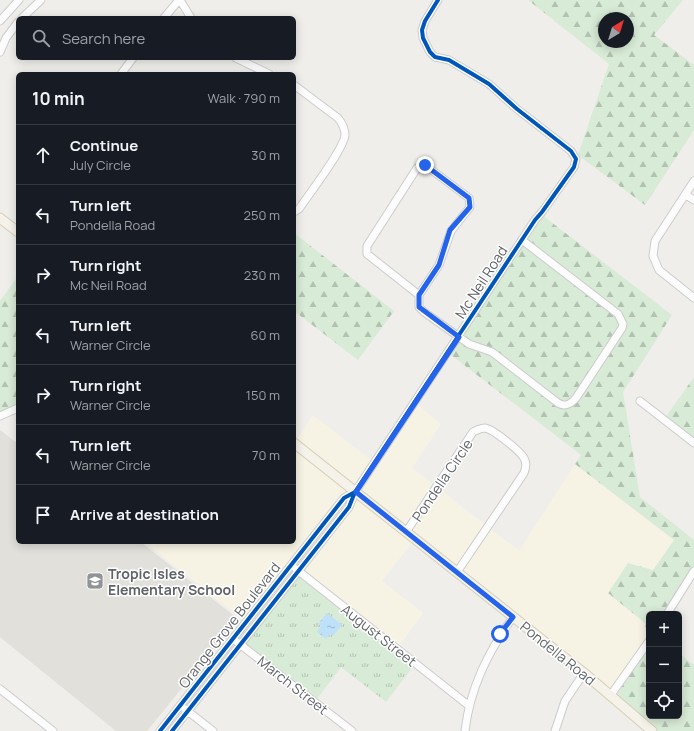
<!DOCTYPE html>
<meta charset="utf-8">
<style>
:root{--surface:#171b24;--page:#242831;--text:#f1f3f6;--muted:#9ea1a6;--line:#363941}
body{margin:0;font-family:Manrope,sans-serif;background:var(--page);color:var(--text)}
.controls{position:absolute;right:12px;bottom:12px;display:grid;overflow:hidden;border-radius:6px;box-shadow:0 2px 10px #0003}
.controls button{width:36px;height:36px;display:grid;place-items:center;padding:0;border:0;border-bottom:1px solid var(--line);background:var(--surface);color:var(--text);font:20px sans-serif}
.compass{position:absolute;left:598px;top:12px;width:36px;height:36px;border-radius:50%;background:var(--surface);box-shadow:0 2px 10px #0003;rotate:38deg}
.stop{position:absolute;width:12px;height:12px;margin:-9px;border:3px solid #2563eb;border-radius:50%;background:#fff}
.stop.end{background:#2563eb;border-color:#fff;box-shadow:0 1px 4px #0008}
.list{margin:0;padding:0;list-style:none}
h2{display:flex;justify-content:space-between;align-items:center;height:52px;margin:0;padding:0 16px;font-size:17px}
h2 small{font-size:13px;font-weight:400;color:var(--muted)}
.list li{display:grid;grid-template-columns:26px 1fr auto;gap:12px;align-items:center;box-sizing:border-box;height:60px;padding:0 16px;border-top:1px solid var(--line)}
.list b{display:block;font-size:15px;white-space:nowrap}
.list p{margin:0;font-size:13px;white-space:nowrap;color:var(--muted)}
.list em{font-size:13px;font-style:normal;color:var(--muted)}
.icon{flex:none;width:22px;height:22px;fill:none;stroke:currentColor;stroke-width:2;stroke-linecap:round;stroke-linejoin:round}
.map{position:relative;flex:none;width:694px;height:731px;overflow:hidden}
.search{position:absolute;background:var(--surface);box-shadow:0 2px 10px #0003;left:16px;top:16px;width:280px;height:44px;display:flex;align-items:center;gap:10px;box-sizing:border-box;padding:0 14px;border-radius:6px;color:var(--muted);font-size:15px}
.panel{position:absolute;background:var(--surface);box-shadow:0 2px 10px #0003;left:16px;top:72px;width:280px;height:472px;border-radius:6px}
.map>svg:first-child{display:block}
.commercial{fill:#f7f3e4}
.education{fill:#e2e0da}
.forest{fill:url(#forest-firs);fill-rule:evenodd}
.park{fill:url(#park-tufts)}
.water{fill:url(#water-ripples)}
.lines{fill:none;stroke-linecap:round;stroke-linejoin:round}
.minor-casing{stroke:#cbcccc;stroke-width:9}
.major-casing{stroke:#d7ceb8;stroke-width:11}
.minor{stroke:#fdfcfc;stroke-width:7}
.major{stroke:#f4f2e9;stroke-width:9}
.cycleway-casing{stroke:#fff;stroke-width:6}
.cycleway{stroke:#0057b8;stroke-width:4}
.route{stroke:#2563eb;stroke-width:5}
.labels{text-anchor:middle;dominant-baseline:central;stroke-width:3;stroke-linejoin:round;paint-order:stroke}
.street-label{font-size:14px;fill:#5f6368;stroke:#fff}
.poi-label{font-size:14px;font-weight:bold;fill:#5f6368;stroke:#fff;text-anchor:start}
</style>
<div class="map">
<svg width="694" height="731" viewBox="0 0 694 731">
<defs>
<pattern id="forest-firs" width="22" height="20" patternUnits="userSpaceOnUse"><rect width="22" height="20" fill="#d8ebd6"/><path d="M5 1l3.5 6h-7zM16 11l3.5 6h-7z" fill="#b2c2b1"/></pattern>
<pattern id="park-tufts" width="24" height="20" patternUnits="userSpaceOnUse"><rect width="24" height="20" fill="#d8ebd6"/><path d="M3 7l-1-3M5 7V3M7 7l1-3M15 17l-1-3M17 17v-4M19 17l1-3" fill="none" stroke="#b2c2b1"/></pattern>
<pattern id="water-ripples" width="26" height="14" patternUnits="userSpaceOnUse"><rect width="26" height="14" fill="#bfe0f9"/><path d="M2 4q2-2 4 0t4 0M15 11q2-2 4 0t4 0" fill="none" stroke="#9eb9cd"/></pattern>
</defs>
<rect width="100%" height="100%" fill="#efeeea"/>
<path class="commercial" d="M418,405l23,19 -29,44 107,83 56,-87 100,76 -22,30 -45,23 37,30 2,25 -31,48 -320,-255 17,-26 63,49z
M294,447l56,45 -107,130 -4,-5 -94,-75h149z
M356,497l57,44 -31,40 41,32 -26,36 -97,-75z
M350,498l-4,8 -96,122 -3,-3 99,-125z"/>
<path class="education" d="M0,430l18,14v98h123l97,77 -91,112h-31l-116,-94z"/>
<path class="forest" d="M528,0h155l-29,35 40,30v65l-49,75 -67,-50 31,-91zM604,18h24v24h-24z
M542,215l130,100 -49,77 17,105 54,43v34l-25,40h-20v102h30v-63l15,12v66h-37l-41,-35 31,-48 -2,-25 -37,-30 20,-30 25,7 21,-30 -99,-76 6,-9 -130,-100z
M294,233l100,78 -36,49 -64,-49z
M18,276v134l-18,7v-116z
M694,377v64l-29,-23z"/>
<path class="park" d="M300,574l116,89 -30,39 -45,-35 -27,36 -72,-55z"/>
<path class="water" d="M327,613l15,12 -9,11 -3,-2 -4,5 -9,-7 4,-6 -3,-2z"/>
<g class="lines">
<g class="minor-casing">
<path id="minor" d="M180,0l11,18
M22,18l19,-18
M164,18l15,-18
M0,21l19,-21
M0,52l6,-14 12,-16
M236,58l33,16
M121,74l12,-16
M294,85l44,33c4,5 7,10 7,17 -1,14 -36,59 -46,74l-5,3
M425,165l44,33 1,9 -19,24 -12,34 -20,30 -52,-41v-8l50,-78z
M694,181l-39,60 -2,15 6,14 35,28
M686,195l8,5
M419,295v12l5,5 45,32 23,8 66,51c7,4 12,2 18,-5l46,-70 1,-4 -5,-10 -96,-74
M640,401l54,42
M0,416l18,-8
M406,532l67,-100c4,-2 7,-4 12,-4 8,1 35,23 39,30 3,5 2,10 0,15l-67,99
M296,569l172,136
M667,614l27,-43
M237,642l115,89
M0,689l53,42
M610,696l39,-55
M185,709l28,22
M160,731l184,-233 11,-6
M172,731l177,-224 6,-15 180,-272 7,-8 32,-45 2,-8 -5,-8 -54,-42 -28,-25 -40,-24 -14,-3 -5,-5 -7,-14 -1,-8 3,-9 13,-21
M465,731c5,-43 23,-79 48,-114
M555,731l10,-30 19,-28"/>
</g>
<g class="major-casing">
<path id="major" d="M0,218l18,14
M294,443l290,230 68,58"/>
</g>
<use href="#minor" class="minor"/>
<use href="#major" class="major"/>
<g class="cycleway-casing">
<path id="cycleway" d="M160,731l184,-233 11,-6
M172,731l177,-224 6,-15 180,-272 7,-8 32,-45 2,-8 -5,-8 -54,-42 -28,-25 -40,-24 -14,-3 -5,-5 -7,-14 -1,-8 3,-9 13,-21"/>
</g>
<use href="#cycleway" class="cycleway"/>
</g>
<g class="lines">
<path class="route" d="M425,165l44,33 1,9 -20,23 -11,35 -20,30v12l40,30 -103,155 157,125 -13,17"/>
</g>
<defs>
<g id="school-square" transform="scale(0.9)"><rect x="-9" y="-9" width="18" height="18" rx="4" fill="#919496" stroke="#fff"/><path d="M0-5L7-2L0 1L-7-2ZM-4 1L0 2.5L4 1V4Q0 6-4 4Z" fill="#fff"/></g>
</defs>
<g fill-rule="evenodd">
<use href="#school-square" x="95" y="581"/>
</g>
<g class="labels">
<g class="street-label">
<text transform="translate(481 282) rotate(-57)">Mc Neil Road</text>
<text transform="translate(442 480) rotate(-56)">Pondella Circle</text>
<text transform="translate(229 625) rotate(-52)">Orange Grove Boulevard</text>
<text transform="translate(379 635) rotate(38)">August Street</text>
<text transform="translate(558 653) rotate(39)">Pondella Road</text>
<text transform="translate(293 685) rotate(38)">March Street</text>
</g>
<g class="poi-label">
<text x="108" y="573">Tropic Isles<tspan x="108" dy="16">Elementary School</tspan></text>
</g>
</g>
</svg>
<div class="controls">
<button>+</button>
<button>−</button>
<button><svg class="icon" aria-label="locate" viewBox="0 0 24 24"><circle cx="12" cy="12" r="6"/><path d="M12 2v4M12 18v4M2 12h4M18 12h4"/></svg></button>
</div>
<svg class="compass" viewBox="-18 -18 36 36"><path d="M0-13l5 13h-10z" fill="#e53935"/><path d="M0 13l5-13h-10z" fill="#9ea1a6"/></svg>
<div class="stop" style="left:500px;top:634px"></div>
<div class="stop end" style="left:425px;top:165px"></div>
<div class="search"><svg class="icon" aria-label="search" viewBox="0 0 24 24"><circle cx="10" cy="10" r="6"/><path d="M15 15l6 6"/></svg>Search here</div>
<section class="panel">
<h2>10 min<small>Walk · 790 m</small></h2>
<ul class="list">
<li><svg class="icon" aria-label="ahead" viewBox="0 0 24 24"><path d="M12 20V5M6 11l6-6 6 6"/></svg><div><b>Continue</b><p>July Circle</p></div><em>30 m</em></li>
<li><svg class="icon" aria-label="left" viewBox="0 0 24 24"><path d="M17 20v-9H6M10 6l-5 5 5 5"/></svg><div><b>Turn left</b><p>Pondella Road</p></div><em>250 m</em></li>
<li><svg class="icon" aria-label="right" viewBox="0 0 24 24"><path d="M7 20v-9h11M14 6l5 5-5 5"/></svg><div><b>Turn right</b><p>Mc Neil Road</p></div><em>230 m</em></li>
<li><svg class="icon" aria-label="left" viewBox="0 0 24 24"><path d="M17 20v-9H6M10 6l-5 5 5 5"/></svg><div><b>Turn left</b><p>Warner Circle</p></div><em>60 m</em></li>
<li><svg class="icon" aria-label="right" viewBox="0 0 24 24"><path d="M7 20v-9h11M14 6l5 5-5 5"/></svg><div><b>Turn right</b><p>Warner Circle</p></div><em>150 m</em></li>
<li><svg class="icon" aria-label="left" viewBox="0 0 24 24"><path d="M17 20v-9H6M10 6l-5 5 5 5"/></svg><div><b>Turn left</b><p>Warner Circle</p></div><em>70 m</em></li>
<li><svg class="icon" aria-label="arrive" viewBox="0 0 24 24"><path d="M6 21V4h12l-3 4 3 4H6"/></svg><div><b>Arrive at destination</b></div></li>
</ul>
</section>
</div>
